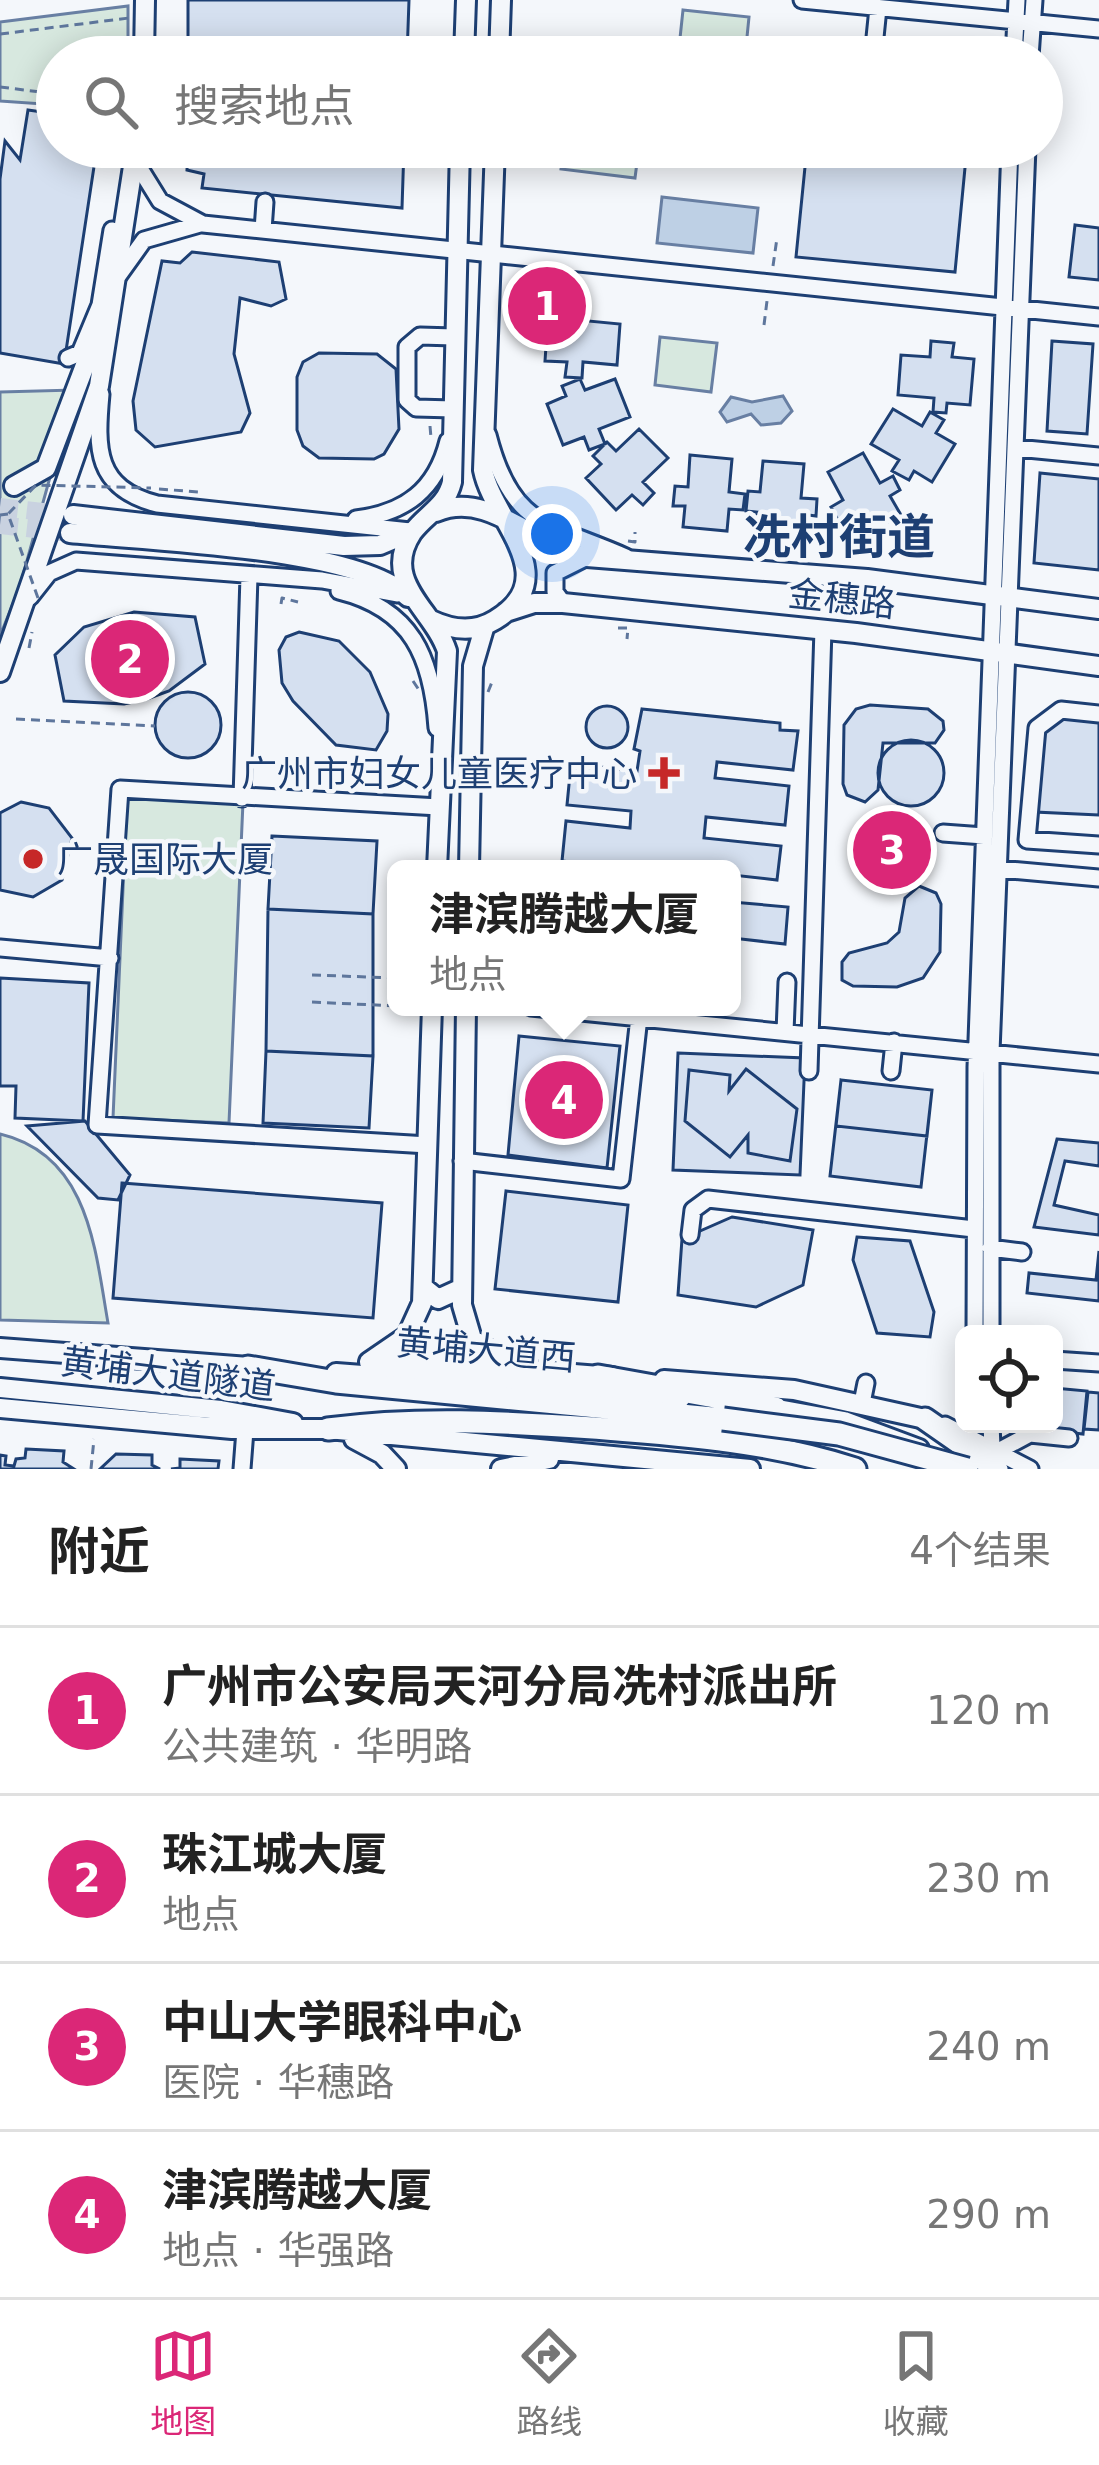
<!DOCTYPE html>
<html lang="zh">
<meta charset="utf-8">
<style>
:root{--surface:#fff;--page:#f2f2f2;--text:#222;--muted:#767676;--line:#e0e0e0;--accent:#db2777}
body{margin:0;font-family:"DejaVu Sans","Noto Sans SC",sans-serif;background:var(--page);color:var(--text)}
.controls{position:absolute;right:36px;bottom:36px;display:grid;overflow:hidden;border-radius:18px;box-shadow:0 6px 30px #0003}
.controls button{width:108px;height:108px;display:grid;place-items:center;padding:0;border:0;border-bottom:3px solid var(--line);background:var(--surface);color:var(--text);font:60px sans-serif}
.you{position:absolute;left:552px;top:534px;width:42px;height:42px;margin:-30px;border:9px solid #fff;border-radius:50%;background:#1a73e8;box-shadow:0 0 0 18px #1a73e833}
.badge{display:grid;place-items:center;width:78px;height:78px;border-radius:50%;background:var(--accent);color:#fff;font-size:39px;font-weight:700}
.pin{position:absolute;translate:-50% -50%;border:6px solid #fff;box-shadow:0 3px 12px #0006}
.popup{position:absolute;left:387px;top:860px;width:354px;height:156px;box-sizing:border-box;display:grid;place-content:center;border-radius:18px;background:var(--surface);filter:drop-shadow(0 3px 9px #0005);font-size:39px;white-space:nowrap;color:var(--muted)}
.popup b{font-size:45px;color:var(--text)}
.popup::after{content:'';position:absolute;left:50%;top:100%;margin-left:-24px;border:24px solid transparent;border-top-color:var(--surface)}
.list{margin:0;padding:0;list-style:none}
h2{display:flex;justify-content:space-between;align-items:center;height:156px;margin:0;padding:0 48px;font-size:51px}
h2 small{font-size:39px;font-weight:400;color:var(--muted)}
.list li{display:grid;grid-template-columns:78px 1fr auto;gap:36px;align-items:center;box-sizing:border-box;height:168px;padding:0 48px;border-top:3px solid var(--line)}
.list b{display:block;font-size:45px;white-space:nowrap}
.list p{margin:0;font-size:39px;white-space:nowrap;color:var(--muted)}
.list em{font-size:39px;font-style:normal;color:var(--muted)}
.icon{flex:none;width:66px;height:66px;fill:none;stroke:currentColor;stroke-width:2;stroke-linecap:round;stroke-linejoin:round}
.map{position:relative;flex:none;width:1099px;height:1469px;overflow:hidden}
.search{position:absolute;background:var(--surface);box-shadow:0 6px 30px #0003;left:36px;right:36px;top:36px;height:132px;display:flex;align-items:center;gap:30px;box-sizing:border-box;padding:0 42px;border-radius:66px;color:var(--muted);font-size:45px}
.sheet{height:828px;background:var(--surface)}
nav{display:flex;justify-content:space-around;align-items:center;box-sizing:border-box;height:168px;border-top:3px solid var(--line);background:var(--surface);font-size:33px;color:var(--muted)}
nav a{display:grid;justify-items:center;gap:6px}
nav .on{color:var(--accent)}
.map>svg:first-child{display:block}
.green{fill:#d7e8df;stroke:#687fa3;stroke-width:3}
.water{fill:#bed0e5;stroke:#687fa3;stroke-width:3}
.building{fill:#d5e0f0;stroke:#1d3f73;stroke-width:3}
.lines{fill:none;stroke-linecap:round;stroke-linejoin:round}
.major-tunnel{stroke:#c9d2e0;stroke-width:18;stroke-dasharray:18 9;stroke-linecap:butt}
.minor-casing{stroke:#1d3f73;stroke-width:21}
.major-casing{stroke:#1d3f73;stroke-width:24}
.highway-casing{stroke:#1d3f73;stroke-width:27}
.path{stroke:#5e769c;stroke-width:3;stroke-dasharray:9 6;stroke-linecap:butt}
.minor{stroke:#f4f7fb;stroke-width:15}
.major{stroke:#f4f7fb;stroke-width:18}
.highway{stroke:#f4f7fb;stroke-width:21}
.highway-bridge-casing{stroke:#1d3f73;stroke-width:27;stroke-linecap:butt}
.path-bridge{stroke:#5e769c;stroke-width:3;stroke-dasharray:9 6;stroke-linecap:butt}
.highway-bridge{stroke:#f4f7fb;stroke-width:21}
.poi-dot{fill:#c62828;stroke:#f4f7fb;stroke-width:4.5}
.labels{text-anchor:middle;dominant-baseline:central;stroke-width:9;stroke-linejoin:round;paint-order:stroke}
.street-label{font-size:36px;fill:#1d3f73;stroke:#f4f7fb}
.poi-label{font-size:36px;fill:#1d3f73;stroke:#f4f7fb;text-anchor:end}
.district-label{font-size:48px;font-weight:bold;fill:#1d3f73;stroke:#f4f7fb}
</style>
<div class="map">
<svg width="1099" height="1469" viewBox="0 0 1099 1469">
<rect width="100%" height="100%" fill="#f4f7fb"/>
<path class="green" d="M128,6v51h-71v48l-57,-4v-79z
M683,10l66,7 -4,40h-67z
M564,147h75l-4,31 -74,-9z
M660,337l57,6 -6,49 -56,-7z
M74,390l-54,196 -20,50v-244z
M127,797l116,5 -14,321 -116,-5z
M0,1134c89,21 95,115 108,189l-108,-3z"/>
<path class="water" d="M662,197l96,11 -5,45 -96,-10z
M783,396l9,15 -11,12 -20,2 -10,-11 -24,8 -7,-10 11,-15 21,5z"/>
<path class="building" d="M188,0h221l-2,57h-219z
M28,110l29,4v33h40l-33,217 -64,-11v-174l5,-38 15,19z
M188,147h216l-2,61 -200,-20 2,-14 -17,-4z
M807,147h160l-12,125 -159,-15z
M1075,225l24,3v52l-30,-3z
M192,252l87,10 7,37 -15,7 -31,-8 -6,56 16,59 -9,19 -86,15 -19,-17 -3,-29 29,-140 18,2z
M570,307l19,2 -1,12 32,3 -3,41 -34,-3 -1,16 -17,-1 2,-15 -22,-1 3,-44 21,1z
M931,341l23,2 -2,14 22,2 -4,46 -23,-2 -1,10 -13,-1 1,-14 -36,-3 3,-40 29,2z
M1052,341l41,3 -6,90 -40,-3z
M319,353l58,1 19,15 3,60 -15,25 -10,5 -55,-1 -16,-12 -6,-16v-53l6,-15z
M580,379l5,11 30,-11 15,38 -31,12 6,15 -16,6 -5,-13 -21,8 -16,-41 19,-8 -4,-10z
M893,409l29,17 8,-14 14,8 -8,13 19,11 -23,38 -18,-11 -5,9 -17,-9 7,-11 -28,-16z
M639,429l29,29 -25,24 11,11 -11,12 -11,-10 -16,15 -30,-32 15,-14 -8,-8 14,-14 9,9z
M863,453l17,30 13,-7 7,14 -10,6 11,19 -40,21 -10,-18 -11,6 -9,-17 12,-7 -15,-28z
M690,455l42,4 -3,33 16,2 -2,16 -14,-1 -2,22 -44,-4 2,-21h-12l2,-20 13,1z
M763,461l41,3 -3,34 16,1 -1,17 -15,-2 -1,22 -45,-3 2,-21 -11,-1 2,-20 12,1z
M1040,473l59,6v91l-65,-7z
M134,612l61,5 10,47 -36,27 -22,8 -23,5 -60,-3 -9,-46 29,-28z
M299,632l40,9 31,31 18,42 -1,17 -11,19 -40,-5 -43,-44 -11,-18 -3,-33 7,-13z
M155 725a33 33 0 1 1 66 0a33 33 0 1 1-66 0Z
M870,705l58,4 15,12 1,9 -9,13h-52l-5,47 -13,12 -18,-7 -4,-11 1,-59 12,-16z
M586 727a21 21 0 1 1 42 0a21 21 0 1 1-42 0Z
M642,709l138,14v7l18,1 -5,39 -76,-8 -2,16 74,8 -4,39 -79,-8 -2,21 77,8 -4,34 -45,-5v-6h-102l-68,-8 4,-40 64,7 1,-17 -64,-6 4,-41 66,7 3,-20 -6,-2z
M1065,717l34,4v94l-64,-3 9,-80z
M878 773a33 33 0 1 1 66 0a33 33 0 1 1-66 0Z
M21,802l28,6 23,30 -10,42 -29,17 -33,-7v-77z
M272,836l105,5 -4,73 -105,-5z
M919,886l17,7 5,11 -1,48 -17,26 -26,9 -44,-1 -11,-6v-18l7,-9 38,-10 12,-11 6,-34z
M732,902l56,5 -3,37 -53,-6z
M268,909l105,5v142l-107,-5z
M0,978l89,5 -6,138 -68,-3 1,-32h-16z
M519,1036l101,10 -13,122 -99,-13z
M266,1051l107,5 -4,72 -106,-5z
M678,1053l127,5 -5,117 -127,-5z
M746,1069l51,40 -7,52 -42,-8v-18l-18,22 -45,-36 4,-51 41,5 -1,16z
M841,1080l91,10 -11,97 -91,-11z
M841,1080l91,10 -5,46 -91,-10z
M85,1121l45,54 -12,25 -20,-2 -71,-72z
M1057,1139l42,4v23l-34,-5 -11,44 45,10v20l-65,-8z
M122,1183l260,20 -9,115 -260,-20z
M506,1191l122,14 -10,97 -123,-13z
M732,1217l81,13 -10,55 -47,22 -78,-12 4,-56z
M857,1237l53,4 24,71 -4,25 -53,-4 -24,-73z
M1099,1251v50l-72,-8 2,-20 67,7z
M1054,1388l33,3 -4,43 -83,-9 54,-1z
M1088,1392l11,1v37l-15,-1z
M26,1449l38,2 -1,11 11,7h-74v-14l6,1 -1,9 9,1 2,-7 9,-1z
M116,1454l36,1v10l8,4h-60z
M180,1459l39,2 -1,8h-47l9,-1z"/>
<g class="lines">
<path class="major-tunnel" d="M0,507l69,8
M0,525l70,8"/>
<g class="minor-casing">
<path id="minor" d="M802,0l297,29
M873,57l5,-49
M1014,57l3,-57
M1030,57l4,-57
M134,159l26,42 43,23 896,93
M263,230l2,-28
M119,275l25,-35 56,-16
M68,358l12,-5 20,-48 12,-75
M101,394c-5,55 -6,94 56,110l253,27
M453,409l-37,-1 -9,-8v-53l13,-11 34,1
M488,435c24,94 62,88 138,122
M1016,448l83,8
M356,519c49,-6 80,-29 92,-78
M339,591c73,18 93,66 98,137
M30,597l19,-24 27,-12 246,19 75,14
M563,603l-8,-11v-19l32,-16
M1099,714l-38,-4 -24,18 -10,112 72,5
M242,798l7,-222
M943,833l41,3
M999,869l100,9
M0,948l110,10
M531,1007l568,57
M785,1032l2,-50
M809,1071l14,-442
M891,1071l3,-29
M428,1145l-331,-20 23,-336 319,18
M462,1161l159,18 18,-162
M690,1235l3,-25 15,-11 266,30
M990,1248l32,4
M975,1334l1,-267 34,-920
M991,1334v-282l36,-905
M1054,1360l45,3
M862,1403l4,-20
M991,1424l1,23
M945,1425l85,44
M998,1451l32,-17 39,4
M242,1469l3,-39"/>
</g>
<g class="major-casing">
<path id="major" d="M144,57l1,-57
M464,57l2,-57
M499,57l2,-57
M14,486l32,-18 55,-145
M436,512c54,-23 99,36 151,45l280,22 232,30
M73,515l271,31 36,-1 33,-14
M70,533c75,8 289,14 338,64
M506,612l28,-9h29l293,30 243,33
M431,620c21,10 43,13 64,0 71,-43 -2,-99 -12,-150l12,-323
M0,672l99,-286 37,-239
M437,869l10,-218c-13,-41 -67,-69 -35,-118 14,-19 34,-26 40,-51l8,-335
M469,869l4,-203 12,-41
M466,1007l-4,298 10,34 38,25
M423,1287l15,12 22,-10
M0,1348l261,20
M369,1362l38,-26 15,-33 10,-296
M371,1367l65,-4 176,14
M336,1373l344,26
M664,1380l130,10 131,29
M0,1388l221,22 72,13
M767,1407l77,14 75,28
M0,1408l232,21h96l422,40
M354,1439l28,15 14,15
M501,1469l48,-10"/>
</g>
<g class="highway-casing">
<path id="highway" d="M248,1367l88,15 387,37
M598,1376l178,32
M925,1419l72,50
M328,1429c89,-12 176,-7 265,-1 89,7 176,13 262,41"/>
</g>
<path class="path" d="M0,34l129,-16
M0,87l57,7
M773,266l4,-28
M764,325l3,-24
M430,426l1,12
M159,489l40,3
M0,515l8,-1
M628,541l7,1v-10
M281,604l1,-6 16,4
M618,628h10l-1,11
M29,648l3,-16
M413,681l6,9
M488,692l4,-10
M16,719l139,7
M312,975l84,3
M312,1002l84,4
M91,1469l3,-30"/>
<use href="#minor" class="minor"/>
<use href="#major" class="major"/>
<use href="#highway" class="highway"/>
<g class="highway-bridge-casing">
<path id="highway-bridge" d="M723,1419l116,15 128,35"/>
</g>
<path class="path-bridge" d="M38,598l-30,-84 28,-29 115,3"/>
<use href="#highway-bridge" class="highway-bridge"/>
</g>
<g class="poi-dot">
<path d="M658 755h12v12h12v12h-12v12h-12v-12h-12v-12h12z"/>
<circle cx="33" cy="859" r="12"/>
</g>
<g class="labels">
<g class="street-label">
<text transform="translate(842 599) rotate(6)">金穗路</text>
<text transform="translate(486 1350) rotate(5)">黄埔大道西</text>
<text transform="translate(168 1374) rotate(7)">黄埔大道隧道</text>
</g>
<g class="poi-label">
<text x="637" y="773">广州市妇女儿童医疗中心</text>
<text x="57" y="859" text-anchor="start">广晟国际大厦</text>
</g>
<g class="district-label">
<text x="839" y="537">冼村街道</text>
</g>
</g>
</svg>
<div class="controls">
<button><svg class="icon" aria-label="locate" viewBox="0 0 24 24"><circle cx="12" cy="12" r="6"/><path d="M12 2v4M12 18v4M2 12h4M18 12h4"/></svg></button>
</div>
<div class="you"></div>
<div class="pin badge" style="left:547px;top:306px">1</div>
<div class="pin badge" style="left:130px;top:659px">2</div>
<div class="pin badge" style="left:892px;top:850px">3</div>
<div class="pin badge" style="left:564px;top:1100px">4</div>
<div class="popup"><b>津滨腾越大厦</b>地点</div>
<div class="search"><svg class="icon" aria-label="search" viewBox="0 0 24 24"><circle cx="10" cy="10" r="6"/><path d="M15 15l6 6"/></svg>搜索地点</div>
</div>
<section class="sheet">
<h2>附近<small>4个结果</small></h2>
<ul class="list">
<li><span class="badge">1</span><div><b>广州市公安局天河分局冼村派出所</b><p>公共建筑 · 华明路</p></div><em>120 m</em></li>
<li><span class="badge">2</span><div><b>珠江城大厦</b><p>地点</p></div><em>230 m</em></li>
<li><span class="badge">3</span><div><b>中山大学眼科中心</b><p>医院 · 华穗路</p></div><em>240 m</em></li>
<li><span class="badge">4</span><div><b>津滨腾越大厦</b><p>地点 · 华强路</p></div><em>290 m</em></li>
</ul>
</section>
<nav>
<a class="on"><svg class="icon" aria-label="map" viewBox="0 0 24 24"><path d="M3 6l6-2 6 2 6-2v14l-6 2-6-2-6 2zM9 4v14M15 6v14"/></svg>地图</a>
<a><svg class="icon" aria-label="directions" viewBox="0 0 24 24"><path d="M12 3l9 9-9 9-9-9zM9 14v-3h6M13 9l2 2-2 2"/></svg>路线</a>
<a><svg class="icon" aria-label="saved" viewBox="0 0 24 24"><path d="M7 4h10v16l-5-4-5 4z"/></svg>收藏</a>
</nav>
